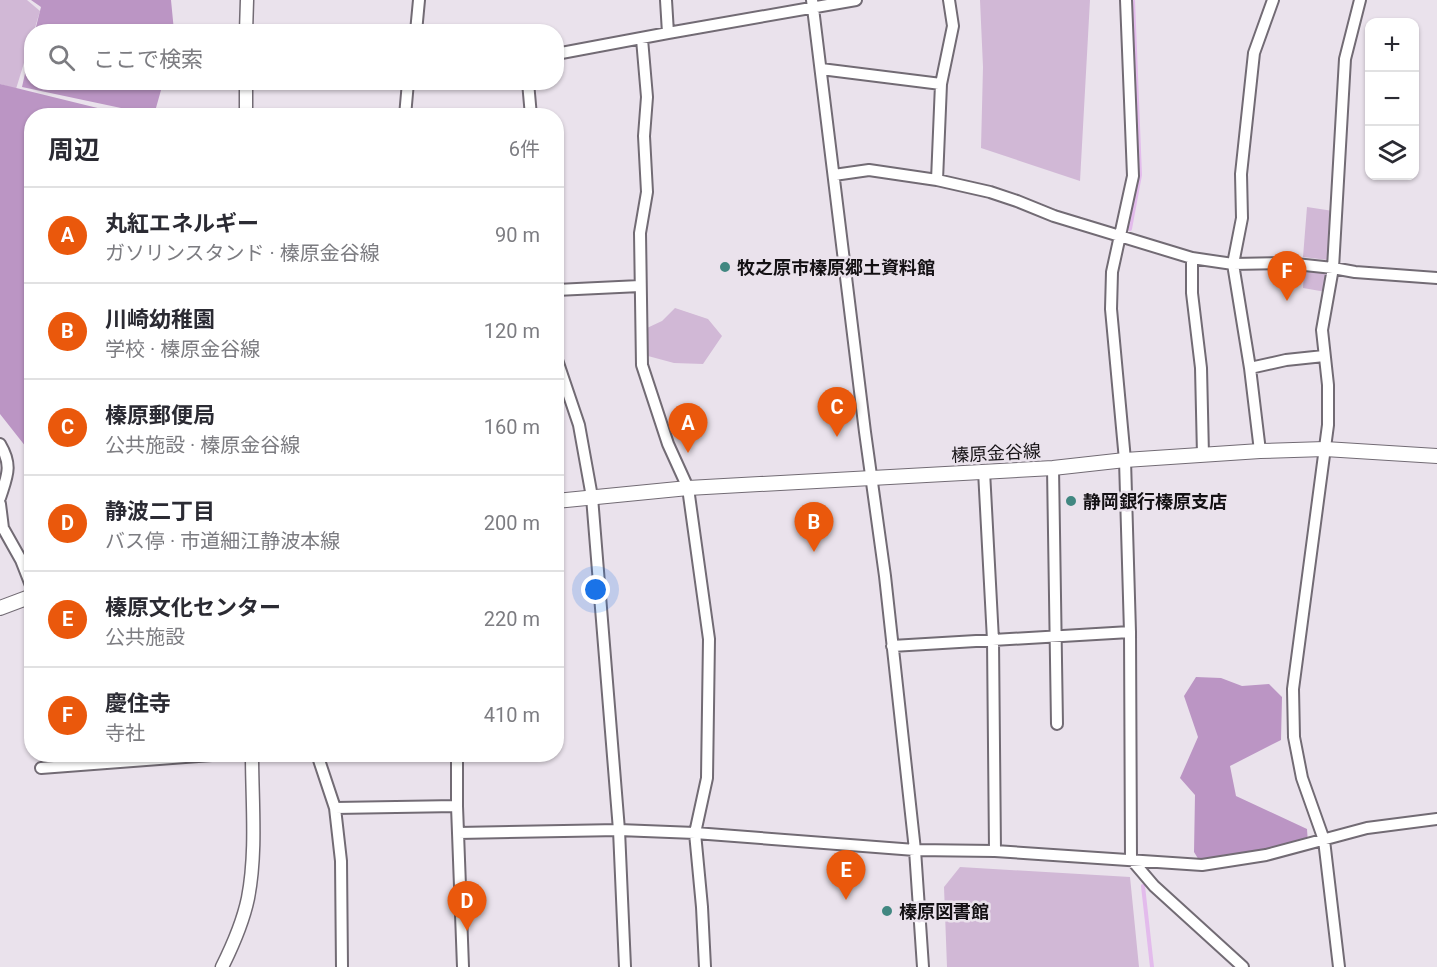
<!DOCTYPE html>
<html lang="ja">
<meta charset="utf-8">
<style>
:root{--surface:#fff;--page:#f2f2f3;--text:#2b2b33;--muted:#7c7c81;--line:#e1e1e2;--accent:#ea580c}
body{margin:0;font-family:Roboto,"Noto Sans JP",sans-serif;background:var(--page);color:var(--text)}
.controls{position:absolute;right:18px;top:18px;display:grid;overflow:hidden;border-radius:12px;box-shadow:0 2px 4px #0004}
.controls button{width:54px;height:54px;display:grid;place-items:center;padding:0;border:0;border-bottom:2px solid var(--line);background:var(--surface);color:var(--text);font:30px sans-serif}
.you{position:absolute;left:596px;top:590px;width:21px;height:21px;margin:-15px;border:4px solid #fff;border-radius:50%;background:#1a73e8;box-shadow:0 0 0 9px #1a73e833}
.badge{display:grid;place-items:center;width:39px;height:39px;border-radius:50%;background:var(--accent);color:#fff;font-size:20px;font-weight:700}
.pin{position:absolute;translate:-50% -50px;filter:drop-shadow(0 2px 3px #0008)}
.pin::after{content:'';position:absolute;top:32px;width:21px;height:18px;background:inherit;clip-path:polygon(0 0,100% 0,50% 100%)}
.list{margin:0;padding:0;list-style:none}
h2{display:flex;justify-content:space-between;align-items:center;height:78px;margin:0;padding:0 24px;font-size:26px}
h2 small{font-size:20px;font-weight:400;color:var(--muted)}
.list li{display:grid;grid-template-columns:39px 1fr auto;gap:18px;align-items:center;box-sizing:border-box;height:96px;padding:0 24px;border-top:2px solid var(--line)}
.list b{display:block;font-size:22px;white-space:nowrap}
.list p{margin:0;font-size:20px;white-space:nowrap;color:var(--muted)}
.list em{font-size:20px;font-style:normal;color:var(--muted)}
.icon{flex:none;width:33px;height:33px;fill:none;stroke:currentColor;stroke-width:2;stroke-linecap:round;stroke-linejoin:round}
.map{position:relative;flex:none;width:1437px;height:967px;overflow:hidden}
.search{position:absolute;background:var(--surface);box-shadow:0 2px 4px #0004;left:24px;top:24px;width:540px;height:66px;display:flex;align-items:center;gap:15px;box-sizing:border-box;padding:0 21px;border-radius:24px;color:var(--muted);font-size:22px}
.panel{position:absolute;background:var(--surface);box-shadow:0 2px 4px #0004;left:24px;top:108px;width:540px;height:654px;border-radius:24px}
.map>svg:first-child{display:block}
.green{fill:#d1b8d6}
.forest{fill:#bb95c4}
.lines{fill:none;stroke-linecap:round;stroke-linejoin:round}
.stream{stroke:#e3bbec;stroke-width:4}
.minor-casing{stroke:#726b74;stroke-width:14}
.tertiary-casing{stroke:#726b74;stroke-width:15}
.secondary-casing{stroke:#726b74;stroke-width:16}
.minor{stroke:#fff;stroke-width:10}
.tertiary{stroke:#fff;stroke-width:12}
.secondary{stroke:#fff;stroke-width:14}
.poi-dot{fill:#418781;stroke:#eae2ec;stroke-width:2}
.labels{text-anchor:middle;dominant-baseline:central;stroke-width:5;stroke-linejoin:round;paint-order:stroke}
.poi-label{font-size:18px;font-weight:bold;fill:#141114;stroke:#eae2ec;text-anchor:start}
.street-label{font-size:18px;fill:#141114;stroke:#eae2ec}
</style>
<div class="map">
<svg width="1437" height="967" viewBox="0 0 1437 967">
<rect width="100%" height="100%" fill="#eae2ec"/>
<path class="green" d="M0,0h27l13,11 -6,20 -2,1 -1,8 -15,49 -16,-5z
M980,0h110l-10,181 -99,-33 2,-81z
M1307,207l26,4 -5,49 -25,-3z
M1304,270h25l-3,22 -23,-4z
M675,308l33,11 14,17 -19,28 -29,-1 -26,-7 -1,-28 15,-7z
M960,867l170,10 9,90h-192l-3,-80z"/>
<path class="forest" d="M31,0h140l3,31h-139l6,-24z
M31,47l1,35 131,1 -9,32 -132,-28z
M0,84l126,31 -94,1v327l-6,4 -26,-33z
M1196,677l25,1 21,8 27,-2 13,13 -1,43 -51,26 6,30 71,33 1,15 -106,21 -8,-13 1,-57 -15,-17 18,-41 -14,-41z"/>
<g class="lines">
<path class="stream" d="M1130,229l10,-54 -7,-175
M1143,886l9,81"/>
<g class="minor-casing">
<path id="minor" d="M666,0l2,33
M812,0l53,432 20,144 30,274 8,117
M1126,0l7,176 -21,96 -1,37 14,151 5,172 1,227 23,27 89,81
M416,32l3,-32
M642,39l5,58 -3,39 3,56 -7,41 2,132 26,79 20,44 21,151 -2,139 -12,55 7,74 3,60
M556,54l112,-21 188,-33
M821,69l120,15
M528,82l3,34
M405,116l3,-34
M834,175l35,-5 68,10 53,12 27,9 37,15 138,42 41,6 53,-1 47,5 22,4 82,6
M937,180l4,-96 12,-58 -4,-26
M1192,258v35l9,75 2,87
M556,290l84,-4
M556,357l23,68 13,72 27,333 6,137
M1250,368l36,-8 38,-4
M0,444c13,22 7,32 0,54
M1260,451l-10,-83 -17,-104 9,-46 -1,-44 13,-121 19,-53
M1053,468l4,256
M984,471l9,169 2,211
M0,504l3,24 18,32 11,28
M892,646l238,-14
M317,754l18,54 6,53 1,106
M457,754v52l6,161
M41,768l184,-14
M335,808l122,-2
M458,833l161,-3 76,3 220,17 80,1 207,14 64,-10 101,-27 70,-9
M1339,967l-15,-127 -22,-62 -8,-41 -1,-48 35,-264v-40l-6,-55 11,-62 12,-209 15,-59"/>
</g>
<g class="tertiary-casing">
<path id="tertiary" d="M246,32l1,-32
M246,116v-34
M222,967c11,-22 21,-45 26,-69 9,-47 4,-96 4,-144"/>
</g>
<g class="secondary-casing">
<path id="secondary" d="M556,501l132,-13 365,-20 72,-8 135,-9 65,-2 112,7
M0,608l32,-12"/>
</g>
<use href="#minor" class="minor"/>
<use href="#tertiary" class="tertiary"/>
<use href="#secondary" class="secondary"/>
</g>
<g class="poi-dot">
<circle cx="725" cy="267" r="6"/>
<circle cx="1071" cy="501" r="6"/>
<circle cx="887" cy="911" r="6"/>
</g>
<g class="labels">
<g class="poi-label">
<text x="737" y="267">牧之原市榛原郷土資料館</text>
<text x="1083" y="501">静岡銀行榛原支店</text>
<text x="899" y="911">榛原図書館</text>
</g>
<g class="street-label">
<text transform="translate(996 453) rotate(-3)">榛原金谷線</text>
</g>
</g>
</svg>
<div class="controls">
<button>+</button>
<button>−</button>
<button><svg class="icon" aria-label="layers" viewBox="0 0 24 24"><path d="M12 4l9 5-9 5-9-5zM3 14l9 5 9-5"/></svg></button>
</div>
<div class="you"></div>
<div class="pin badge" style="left:688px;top:453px">A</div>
<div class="pin badge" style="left:814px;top:552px">B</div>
<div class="pin badge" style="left:837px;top:437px">C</div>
<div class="pin badge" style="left:467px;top:931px">D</div>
<div class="pin badge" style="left:846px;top:900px">E</div>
<div class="pin badge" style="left:1287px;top:301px">F</div>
<div class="search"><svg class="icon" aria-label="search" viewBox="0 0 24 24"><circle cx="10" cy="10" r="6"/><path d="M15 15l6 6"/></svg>ここで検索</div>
<section class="panel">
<h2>周辺<small>6件</small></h2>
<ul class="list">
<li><span class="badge">A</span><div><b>丸紅エネルギー</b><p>ガソリンスタンド · 榛原金谷線</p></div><em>90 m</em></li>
<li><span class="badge">B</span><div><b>川崎幼稚園</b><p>学校 · 榛原金谷線</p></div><em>120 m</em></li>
<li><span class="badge">C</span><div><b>榛原郵便局</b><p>公共施設 · 榛原金谷線</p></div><em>160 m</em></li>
<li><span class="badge">D</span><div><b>静波二丁目</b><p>バス停 · 市道細江静波本線</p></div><em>200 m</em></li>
<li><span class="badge">E</span><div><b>榛原文化センター</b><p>公共施設</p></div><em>220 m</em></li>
<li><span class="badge">F</span><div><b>慶住寺</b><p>寺社</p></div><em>410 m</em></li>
</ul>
</section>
</div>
